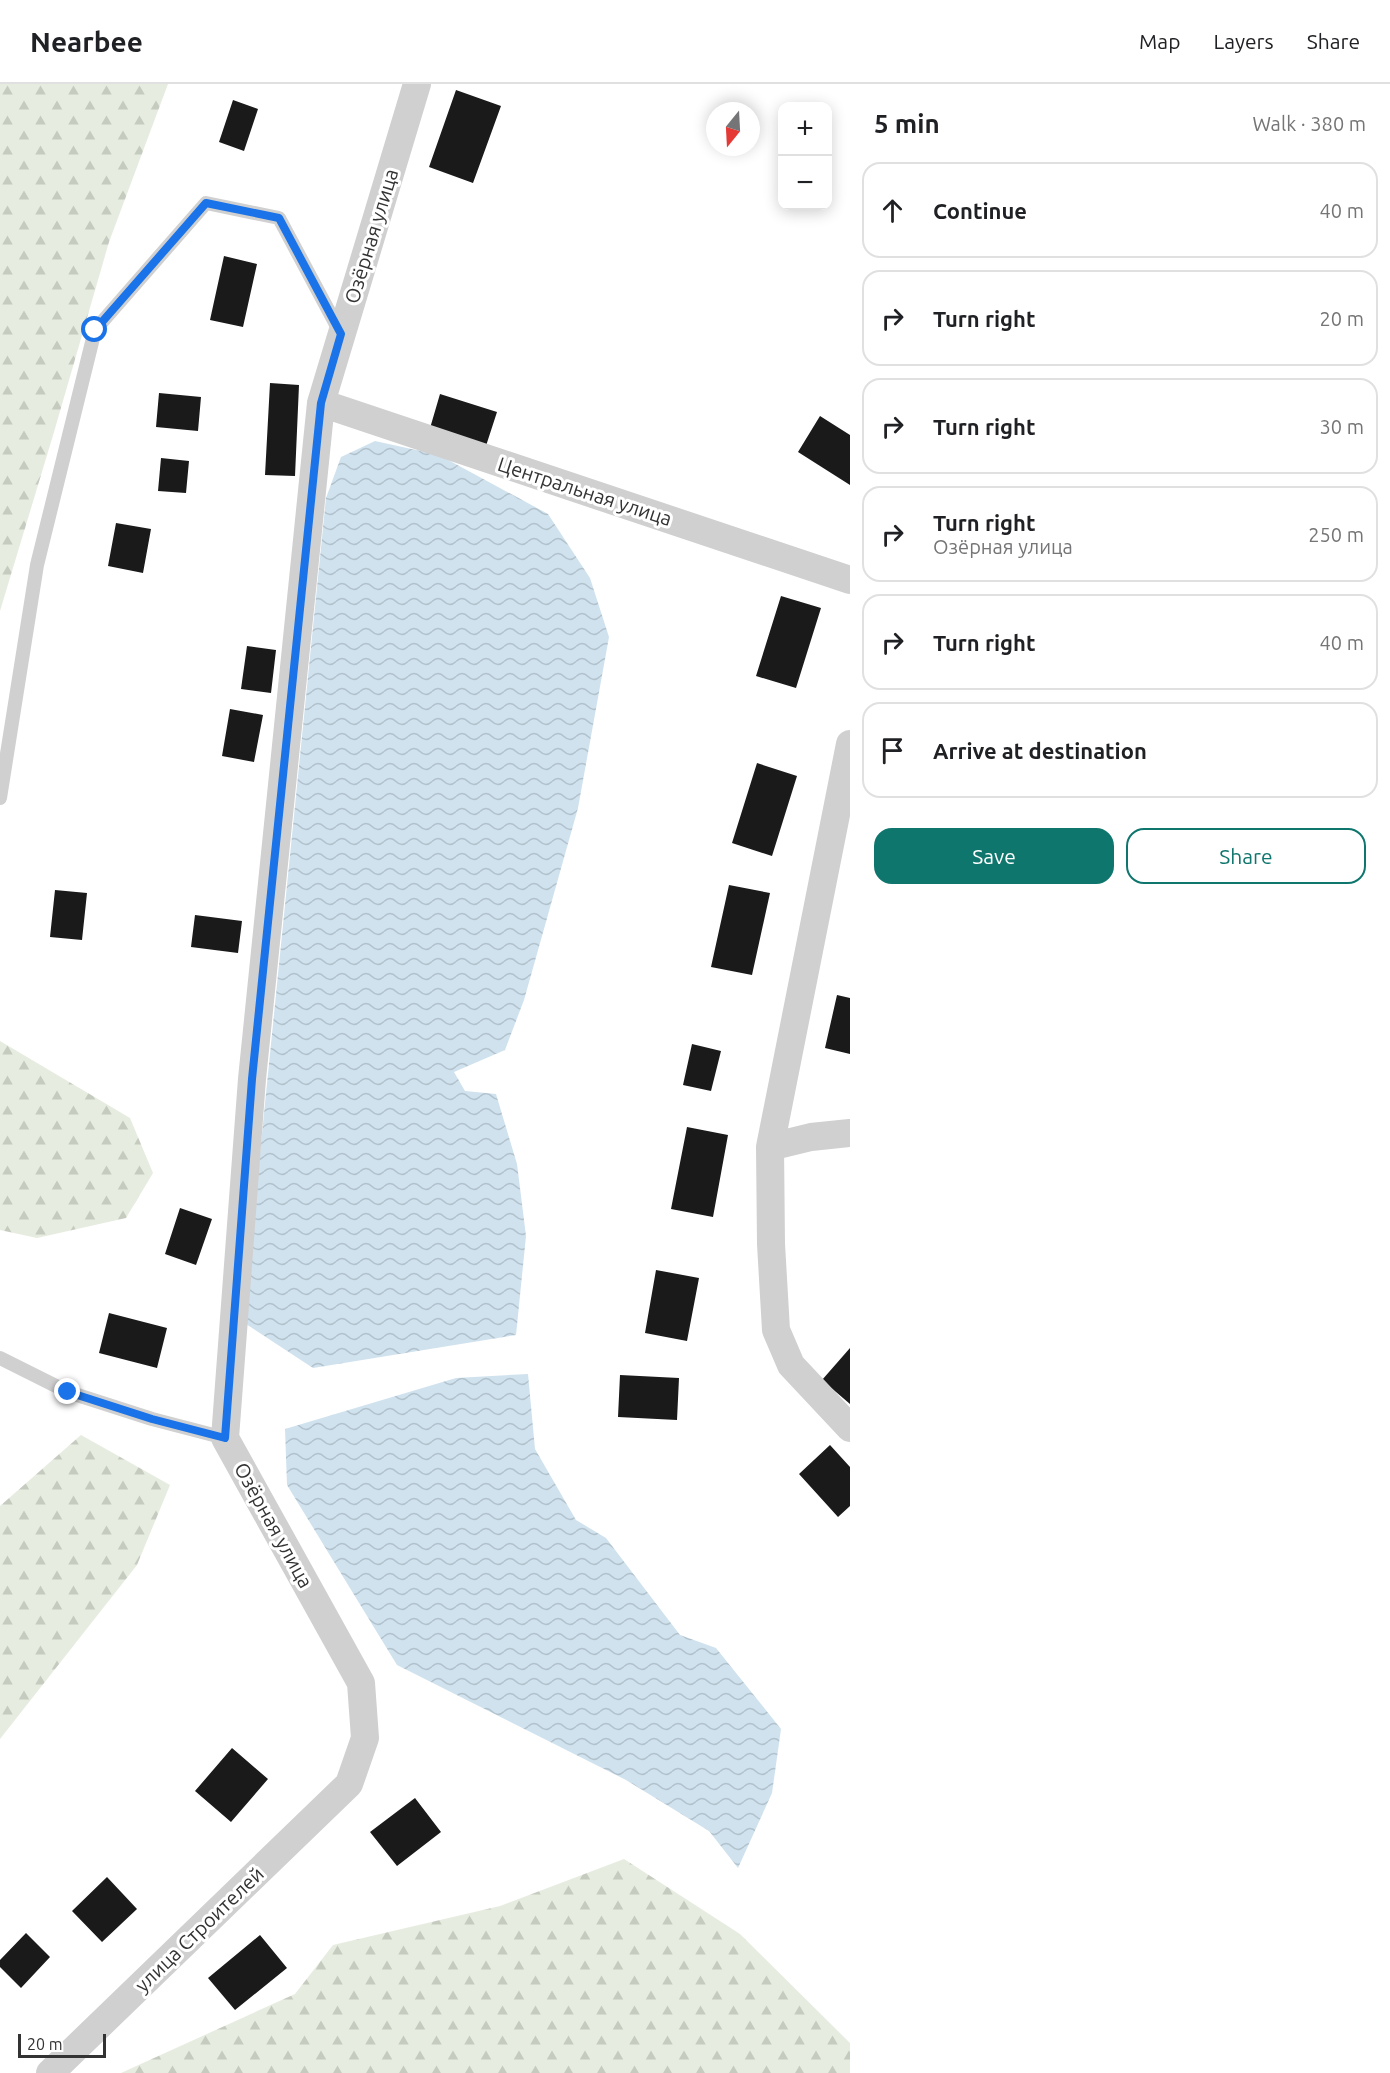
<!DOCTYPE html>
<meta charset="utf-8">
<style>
:root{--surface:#fff;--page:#f2f2f2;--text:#202124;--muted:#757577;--line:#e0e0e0;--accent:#0f766e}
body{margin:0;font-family:Ubuntu,sans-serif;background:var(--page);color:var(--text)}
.controls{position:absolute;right:18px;top:18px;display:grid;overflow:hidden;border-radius:12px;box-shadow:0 3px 15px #0003}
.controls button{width:54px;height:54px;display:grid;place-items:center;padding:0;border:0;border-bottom:2px solid var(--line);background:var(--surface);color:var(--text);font:30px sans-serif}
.compass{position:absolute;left:706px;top:18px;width:54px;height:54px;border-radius:50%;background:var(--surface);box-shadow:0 3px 15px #0003;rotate:198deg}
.scale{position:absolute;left:18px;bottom:15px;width:88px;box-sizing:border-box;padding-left:6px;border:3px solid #333;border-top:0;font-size:16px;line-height:21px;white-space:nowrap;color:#333;-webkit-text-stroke:4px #fff;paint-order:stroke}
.stop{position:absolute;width:18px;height:18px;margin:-14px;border:4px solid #1a73e8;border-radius:50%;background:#fff}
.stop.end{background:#1a73e8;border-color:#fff;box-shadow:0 2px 6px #0008}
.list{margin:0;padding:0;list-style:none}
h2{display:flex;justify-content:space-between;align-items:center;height:78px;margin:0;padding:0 24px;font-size:26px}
h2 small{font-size:20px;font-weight:400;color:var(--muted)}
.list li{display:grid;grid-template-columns:39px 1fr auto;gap:18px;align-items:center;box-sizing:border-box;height:96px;margin:0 12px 12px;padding:0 12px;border:2px solid var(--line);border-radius:18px}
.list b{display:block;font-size:22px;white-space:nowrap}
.list p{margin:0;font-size:20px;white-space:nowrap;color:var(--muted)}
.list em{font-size:20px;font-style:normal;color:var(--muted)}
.actions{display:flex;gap:12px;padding:18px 24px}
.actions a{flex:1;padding:14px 0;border:2px solid var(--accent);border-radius:18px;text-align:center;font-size:21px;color:var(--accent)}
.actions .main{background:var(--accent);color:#fff}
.icon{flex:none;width:33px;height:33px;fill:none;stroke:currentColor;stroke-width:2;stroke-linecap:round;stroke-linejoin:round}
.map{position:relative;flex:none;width:850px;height:1989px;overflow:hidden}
header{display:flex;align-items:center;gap:36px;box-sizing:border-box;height:84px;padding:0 30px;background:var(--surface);border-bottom:2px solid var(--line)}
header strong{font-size:28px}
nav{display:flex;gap:33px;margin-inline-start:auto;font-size:21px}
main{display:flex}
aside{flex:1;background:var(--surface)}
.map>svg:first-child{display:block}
.forest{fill:url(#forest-firs)}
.water{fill:url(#water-waves)}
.building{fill:#1a1a1a}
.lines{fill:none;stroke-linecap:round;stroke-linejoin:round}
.lane{stroke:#d0d0d0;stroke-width:14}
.street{stroke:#d0d0d0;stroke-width:28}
.route{stroke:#1a73e8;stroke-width:8}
.labels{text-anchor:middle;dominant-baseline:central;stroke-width:6;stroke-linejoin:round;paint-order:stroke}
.street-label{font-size:20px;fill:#333;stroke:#fff}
</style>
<header>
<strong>Nearbee</strong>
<nav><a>Map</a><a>Layers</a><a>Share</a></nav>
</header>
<main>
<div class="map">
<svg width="850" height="1989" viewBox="0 0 850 1989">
<defs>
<pattern id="forest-firs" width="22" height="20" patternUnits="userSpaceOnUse" patternTransform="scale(1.5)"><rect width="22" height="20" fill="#e6ecdf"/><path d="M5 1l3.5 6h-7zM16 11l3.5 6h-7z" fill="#c6cbc0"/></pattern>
<pattern id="water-waves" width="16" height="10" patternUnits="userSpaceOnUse" patternTransform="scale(1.5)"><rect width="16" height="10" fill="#cfe2ee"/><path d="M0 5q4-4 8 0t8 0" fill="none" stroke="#b2c2cd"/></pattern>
</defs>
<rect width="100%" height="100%" fill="#fff"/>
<path class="forest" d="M0,0h168l-59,158 -55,190 -54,179z
M0,957l130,77 23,55 -27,45 -89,20 -37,-8z
M81,1351l89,50 -33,80 -137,174v-233z
M624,1775l116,75 110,109v30h-729l174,-79 38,-49 167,-39z"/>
<path class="water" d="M375,357l64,14 109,59 42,64 19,59 -31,171 -54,192 -19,50 -51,22 11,19 31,3 21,70 9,72 -10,99 -203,33 -70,-46 83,-824 15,-41z
M528,1290l7,75 41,71 30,18 74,97 36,13 65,81 -9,64 -34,75 -29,-37 -83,-51 -229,-115 -110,-180 -2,-56 171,-51z"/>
<path class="building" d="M456,6l45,16 -28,77 -44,-16z
M233,16l25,9 -14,42 -25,-9z
M224,172l33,8 -14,63 -33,-7z
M270,299l29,2 -4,91 -30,-1z
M159,309l42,4 -3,34 -42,-4z
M440,310l57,18 -13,40 -56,-17z
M820,332l30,19v50l-52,-33z
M161,374l28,3 -3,32 -28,-2z
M116,439l35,6 -8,44 -35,-7z
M781,512l40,12 -25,80 -40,-12z
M247,562l29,4 -5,43 -30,-4z
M230,625l33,6 -9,47 -32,-6z
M757,679l40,13 -25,80 -40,-13z
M729,801l41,8 -18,82 -41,-8z
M55,806l32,3 -5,47 -32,-3z
M195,831l47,6 -4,32 -47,-6z
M837,911l13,3v56l-25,-6z
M692,960l29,7 -10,40 -28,-6z
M687,1043l41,8 -15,82 -42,-8z
M180,1124l32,11 -16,46 -31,-11z
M656,1186l43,8 -12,63 -42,-8z
M109,1229l58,15 -10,40 -58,-15z
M850,1264v56l-28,-24z
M620,1291l59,3 -2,42 -59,-3z
M830,1361l20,22v39l-12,11 -39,-43z
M232,1664l36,31 -37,43 -36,-31z
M415,1714l26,34 -44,34 -27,-34z
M107,1793l30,32 -35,33 -30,-31z
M26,1849l24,24 -29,31 -21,-21v-7z
M260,1851l27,33 -52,42 -27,-32z"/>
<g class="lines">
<path class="lane" d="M0,714l37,-233 58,-235 111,-127 73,15 61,114
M0,1274l68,34 84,27 73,19"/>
<path class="street" d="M321,319l529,177
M850,660l-80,403 1,97 5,86 15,35 59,63
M770,1063l41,-10 39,-4
M50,1989l299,-289 16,-46 -4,-55 -136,-245 27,-359 69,-676 96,-319"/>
</g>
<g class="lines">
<path class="route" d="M68,1308l84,27 73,19 27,-359 69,-676 20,-69 -62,-116 -73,-15 -111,127"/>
</g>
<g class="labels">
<g class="street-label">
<text transform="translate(371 152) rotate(-73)">Озёрная улица</text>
<text transform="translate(585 407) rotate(18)">Центральная улица</text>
<text transform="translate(274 1441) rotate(61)">Озёрная улица</text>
<text transform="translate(199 1845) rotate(-44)">улица Строителей</text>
</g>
</g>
</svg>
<div class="controls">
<button>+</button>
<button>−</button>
</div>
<svg class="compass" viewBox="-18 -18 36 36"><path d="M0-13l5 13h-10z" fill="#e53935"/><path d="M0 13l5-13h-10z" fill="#757577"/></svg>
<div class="scale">20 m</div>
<div class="stop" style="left:95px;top:246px"></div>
<div class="stop end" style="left:68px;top:1308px"></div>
</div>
<aside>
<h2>5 min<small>Walk · 380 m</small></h2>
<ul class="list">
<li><svg class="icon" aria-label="ahead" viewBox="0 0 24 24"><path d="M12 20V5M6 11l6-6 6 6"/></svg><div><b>Continue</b></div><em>40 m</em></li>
<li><svg class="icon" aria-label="right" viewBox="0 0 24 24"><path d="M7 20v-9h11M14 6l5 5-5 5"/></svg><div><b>Turn right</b></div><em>20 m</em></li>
<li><svg class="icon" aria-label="right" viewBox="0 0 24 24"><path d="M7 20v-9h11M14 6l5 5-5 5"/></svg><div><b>Turn right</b></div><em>30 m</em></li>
<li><svg class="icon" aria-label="right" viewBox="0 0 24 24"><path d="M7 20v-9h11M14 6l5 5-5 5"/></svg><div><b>Turn right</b><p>Озёрная улица</p></div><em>250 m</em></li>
<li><svg class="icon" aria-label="right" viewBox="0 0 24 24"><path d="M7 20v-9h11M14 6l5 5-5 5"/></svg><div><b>Turn right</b></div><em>40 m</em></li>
<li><svg class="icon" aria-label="arrive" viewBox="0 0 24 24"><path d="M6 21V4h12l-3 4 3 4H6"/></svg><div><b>Arrive at destination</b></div></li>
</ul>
<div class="actions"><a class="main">Save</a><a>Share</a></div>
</aside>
</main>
